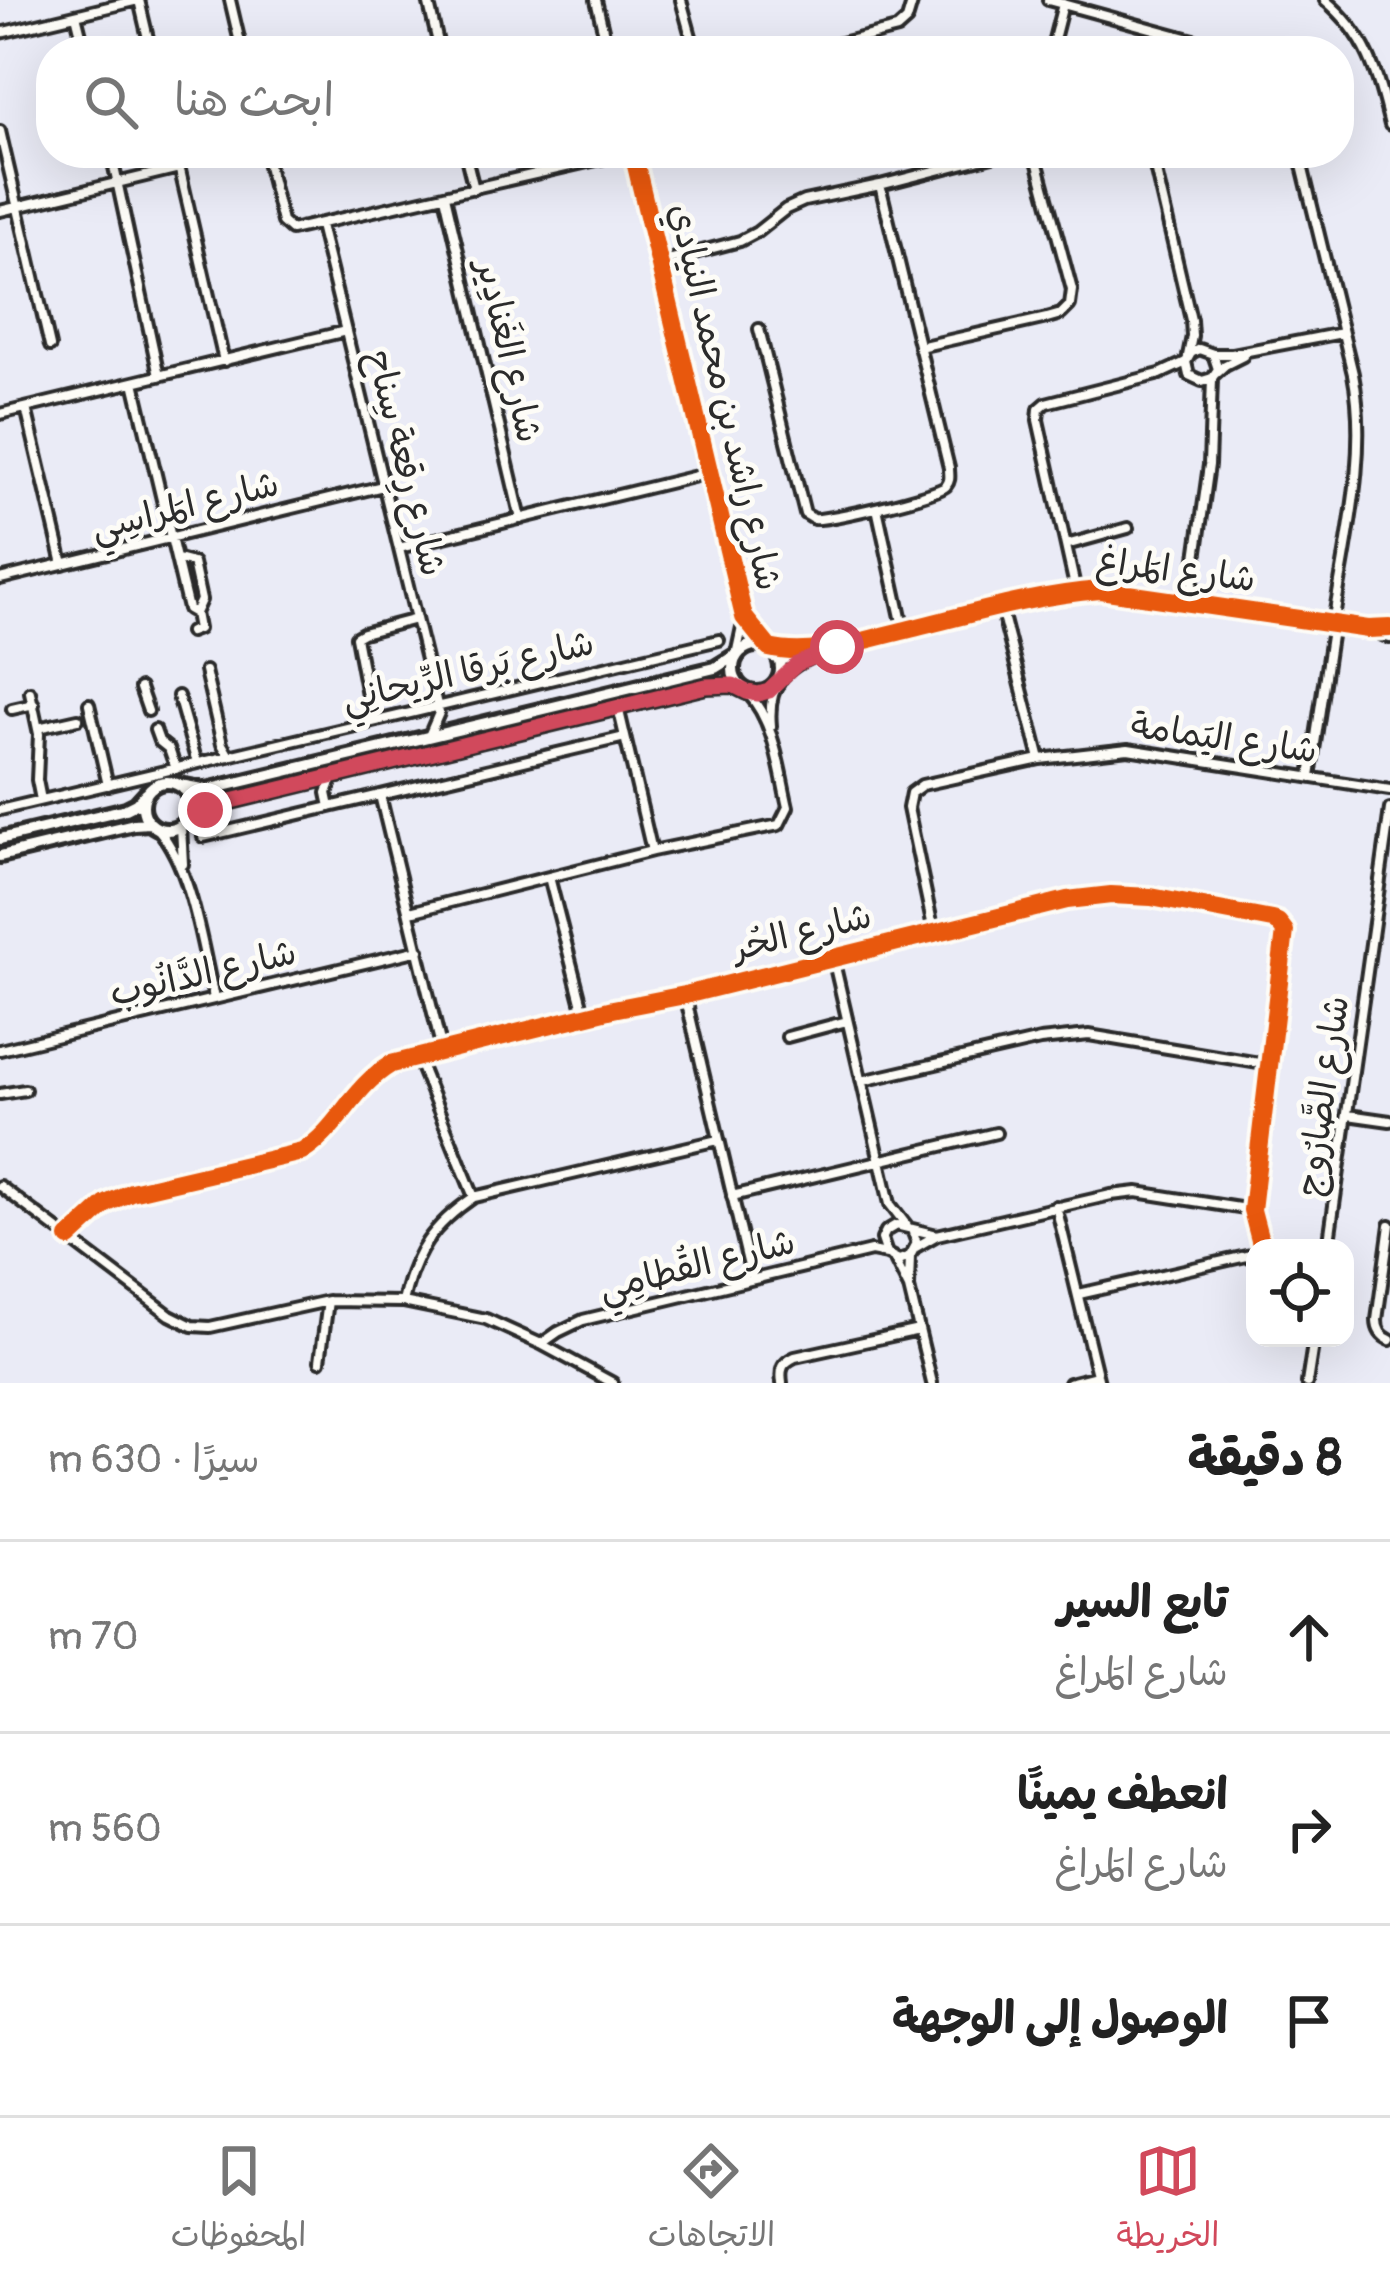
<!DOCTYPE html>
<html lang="ar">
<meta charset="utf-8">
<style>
:root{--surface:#fff;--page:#f2f2f2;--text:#222;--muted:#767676;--line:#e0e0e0;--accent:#d1495b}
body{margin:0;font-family:Pangolin,"Playpen Sans Arabic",sans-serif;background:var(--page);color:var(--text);direction:rtl}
.controls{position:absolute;right:36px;bottom:36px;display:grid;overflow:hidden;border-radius:24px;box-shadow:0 12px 48px #0002}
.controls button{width:108px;height:108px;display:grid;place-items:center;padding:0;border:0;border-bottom:3px solid var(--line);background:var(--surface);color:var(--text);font:60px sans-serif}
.stop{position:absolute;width:36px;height:36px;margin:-27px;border:9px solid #d1495b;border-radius:50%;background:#fff}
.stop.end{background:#d1495b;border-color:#fff;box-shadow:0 3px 12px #0008}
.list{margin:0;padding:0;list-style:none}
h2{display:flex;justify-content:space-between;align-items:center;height:156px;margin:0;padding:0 48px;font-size:51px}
h2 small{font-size:39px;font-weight:400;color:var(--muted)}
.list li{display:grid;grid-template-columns:78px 1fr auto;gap:36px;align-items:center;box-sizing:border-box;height:192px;padding:0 48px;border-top:3px solid var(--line)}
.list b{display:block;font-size:45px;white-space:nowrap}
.list p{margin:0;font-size:39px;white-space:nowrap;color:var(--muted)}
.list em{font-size:39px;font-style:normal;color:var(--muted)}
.icon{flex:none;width:66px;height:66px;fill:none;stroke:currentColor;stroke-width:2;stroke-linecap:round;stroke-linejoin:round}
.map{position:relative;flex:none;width:1390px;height:1383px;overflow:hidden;direction:ltr}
.search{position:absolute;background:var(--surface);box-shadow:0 12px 48px #0002;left:36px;right:36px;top:36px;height:132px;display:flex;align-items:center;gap:30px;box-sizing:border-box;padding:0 42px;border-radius:48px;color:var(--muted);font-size:45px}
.sheet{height:732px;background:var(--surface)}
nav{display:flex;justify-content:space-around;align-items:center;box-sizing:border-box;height:168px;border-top:3px solid var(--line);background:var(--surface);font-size:33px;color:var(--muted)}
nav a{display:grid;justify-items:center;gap:6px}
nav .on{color:var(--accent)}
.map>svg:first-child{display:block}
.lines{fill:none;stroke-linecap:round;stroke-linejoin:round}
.street-casing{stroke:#2b2b2b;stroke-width:16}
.secondary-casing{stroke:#2b2b2b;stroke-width:20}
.street{stroke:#fdfcf7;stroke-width:8}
.secondary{stroke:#fdfcf7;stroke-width:10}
.cycleway-casing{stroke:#fdfcf7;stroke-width:26}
.cycleway{stroke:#e8590c;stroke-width:18}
.route{stroke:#d1495b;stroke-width:15}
.labels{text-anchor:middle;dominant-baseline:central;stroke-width:10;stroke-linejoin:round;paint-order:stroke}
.street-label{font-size:36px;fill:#2b2b2b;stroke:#fdfcf7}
</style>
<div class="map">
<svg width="1390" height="1383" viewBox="0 0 1390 1383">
<rect width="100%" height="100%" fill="#eaebf6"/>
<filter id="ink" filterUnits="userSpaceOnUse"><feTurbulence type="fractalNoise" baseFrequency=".00833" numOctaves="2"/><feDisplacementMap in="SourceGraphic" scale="24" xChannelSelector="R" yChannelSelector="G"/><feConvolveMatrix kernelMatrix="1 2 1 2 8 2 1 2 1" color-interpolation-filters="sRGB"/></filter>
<g filter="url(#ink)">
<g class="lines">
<g class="street-casing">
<path id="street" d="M139,0l12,51
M230,0l12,51
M428,0l12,51
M596,0l12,51
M681,0l14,51
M1048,0l186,51
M1325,0c43,36 52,73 65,125
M76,15l9,36
M0,33l138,-33
M809,51l88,-22 10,-9 6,-20
M1051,51l12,-47
M0,131l50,215
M111,153l48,223
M176,153l48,208
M265,153l17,69 9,8 336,-77
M465,153l9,36
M633,153l111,464 25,31c43,10 87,-6 129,-16 66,-16 134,-37 202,-42l268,39 22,-1
M1299,153l54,221c16,79 -8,171 -20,250
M1154,163l37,157 1,16 -4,20
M445,196l76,323
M0,211l179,-43
M320,225l119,488 -10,23
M660,262l80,-21 17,-9 29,-23 18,-8 76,-16 124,-32
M759,329l46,185c3,1 6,4 9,5 12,2 124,-24 132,-33 5,-6 3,-11 3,-18l-69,-283
M919,347l128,-29 14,-4 9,-9 2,-15 -37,-137
M1213,354l5,15 -6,9 -10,3 -13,-6 -3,-13 5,-9 8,-4 14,5h19l110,-21
M1215,374l10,-9 18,-9
M134,382l54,227 7,4 3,16 -8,3
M26,408l37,156
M0,414l346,-83
M877,508l27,123
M1066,545l62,-17
M399,548l310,-75
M178,559l15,4 8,37 -6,13
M0,579l383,-93
M1076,591l-38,-171 1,-11 7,-6 114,-29 26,-12
M1190,601l19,-136 3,-86
M1001,608l39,151
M1375,632l15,6
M736,655l8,-37
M205,671l17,73 7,12
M140,688l8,23
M30,692l9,42 -2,46 4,20
M178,696l19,67
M89,704l19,81
M618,707l34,144
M12,709l22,-5
M372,721l-16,-84 7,-4 53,-14
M771,726c-4,-42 13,-58 50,-73
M38,728l40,-9
M155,730l4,11 10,8 7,20
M1310,777l21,-141
M380,795l62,255
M330,807l-3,-14 6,-16
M0,810l719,-170
M181,826l2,38
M158,829c34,40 44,117 56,169
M203,837l422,-100
M549,877l36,140
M410,912l242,-61 127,-26 9,-18c-9,-38 -13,-85 -41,-115
M934,932l-26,-124 3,-15 11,-8 118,-26 88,-10 262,41
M833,958l57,246 17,22
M685,995l67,284
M787,1037l60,-16
M0,1050l419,-100
M417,1057l57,140
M862,1081l178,-41 49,-5 182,30
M0,1094l25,-4
M1348,1115l42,6
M0,1186l170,129 22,11 18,1 118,-26 75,1 83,17 55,25 72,39
M732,1196l264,-63
M1056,1206l43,177
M1390,1225l-13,95c0,10 4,16 13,20
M912,1230l5,13 -7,13 -11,4 -12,-6 -5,-15 4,-8 10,-6 41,10
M69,1238l37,-34 25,-12 171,-40c38,-24 49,-64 89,-88l222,-55 72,-14 382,-95 44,-5 40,2 121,23 6,2 7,9 -33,279 10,38
M916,1247l21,-12 174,-40 26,-3 115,18
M1328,1248l62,-439
M895,1260l14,28 23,95
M909,1287l1,-31
M1079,1294l176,-40
M403,1302c11,-50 30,-77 71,-105l244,-57
M541,1344l17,-12 25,-12 288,-69 16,3
M320,1361l8,-60
M782,1383c-2,-14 0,-20 13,-26l124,-27
M1069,1383l28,-7
M1307,1383l7,-45"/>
</g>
<g class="secondary-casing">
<path id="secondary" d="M733 669a24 24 0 1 1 48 0a24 24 0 1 1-48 0Z
M143 806a24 24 0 1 1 48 0a24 24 0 1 1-48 0Z
M180,785l27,5 508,-122 21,-13
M187,821l32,-17 487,-118 27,-1 14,7
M0,839l126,-30 10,-5 10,-11
M0,856l134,-32 15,-1"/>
</g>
<use href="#street" class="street"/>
<use href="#secondary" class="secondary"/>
<g class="cycleway-casing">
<path id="cycleway" d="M633,153l111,464 25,31c43,10 87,-6 129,-16 66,-16 134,-37 202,-42l268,39 22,-1
M69,1238l37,-34 25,-12 171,-40c38,-24 49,-64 89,-88l222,-55 72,-14 382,-95 44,-5 40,2 121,23 6,2 7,9 -33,279 10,38"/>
</g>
<use href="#cycleway" class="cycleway"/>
</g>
</g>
<g class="lines" filter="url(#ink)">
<path class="route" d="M205,810l14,-6 487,-118 27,-1 14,7 11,2 11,-3 28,-27 40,-17"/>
</g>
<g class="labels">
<g class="street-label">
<text transform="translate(509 351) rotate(77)">شارع الغَنادِير</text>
<text transform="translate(725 397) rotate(77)">شارع راشد بن محمد النيادي</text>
<text transform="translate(406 463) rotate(76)">شارع رِقعة سِناح</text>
<text transform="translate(185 506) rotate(-14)">شارع المَراسِي</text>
<text transform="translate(1176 570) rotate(7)">شارع المَراغ</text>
<text transform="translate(468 671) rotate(-13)">شارع بَرقا الرِّيحانِي</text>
<text transform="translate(1224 738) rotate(8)">شارع اليَمامة</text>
<text transform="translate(802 932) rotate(-14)">شارع الحُر</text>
<text transform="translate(203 973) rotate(-13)">شارع الدَّانُوب</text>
<text transform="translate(1323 1096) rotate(-82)">شارع الصَّارُوج</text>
<text transform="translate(697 1265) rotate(-14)">شارع القُطامِي</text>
</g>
</g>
</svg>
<div class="controls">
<button><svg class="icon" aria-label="locate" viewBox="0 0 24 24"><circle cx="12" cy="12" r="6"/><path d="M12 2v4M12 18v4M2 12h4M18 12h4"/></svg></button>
</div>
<div class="stop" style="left:837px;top:647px"></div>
<div class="stop end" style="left:205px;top:810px"></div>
<div class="search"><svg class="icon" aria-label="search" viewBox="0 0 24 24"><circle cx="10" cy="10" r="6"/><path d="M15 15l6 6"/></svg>ابحث هنا</div>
</div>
<section class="sheet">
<h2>8 دقيقة<small>سيرًا · 630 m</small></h2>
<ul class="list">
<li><svg class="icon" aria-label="ahead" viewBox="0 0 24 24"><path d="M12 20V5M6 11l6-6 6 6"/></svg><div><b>تابع السير</b><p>شارع المَراغ</p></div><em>70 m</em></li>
<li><svg class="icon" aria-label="right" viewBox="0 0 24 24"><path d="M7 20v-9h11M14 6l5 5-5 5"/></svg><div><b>انعطف يمينًا</b><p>شارع المَراغ</p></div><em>560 m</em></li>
<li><svg class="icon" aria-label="arrive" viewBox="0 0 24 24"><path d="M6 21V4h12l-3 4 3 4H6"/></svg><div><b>الوصول إلى الوجهة</b></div></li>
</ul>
</section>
<nav>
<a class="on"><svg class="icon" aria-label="map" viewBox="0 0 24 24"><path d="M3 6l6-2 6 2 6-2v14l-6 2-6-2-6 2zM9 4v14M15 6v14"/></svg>الخريطة</a>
<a><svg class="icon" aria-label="directions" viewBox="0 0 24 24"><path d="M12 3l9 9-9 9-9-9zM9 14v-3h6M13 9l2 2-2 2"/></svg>الاتجاهات</a>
<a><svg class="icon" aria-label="saved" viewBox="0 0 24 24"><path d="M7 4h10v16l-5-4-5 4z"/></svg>المحفوظات</a>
</nav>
